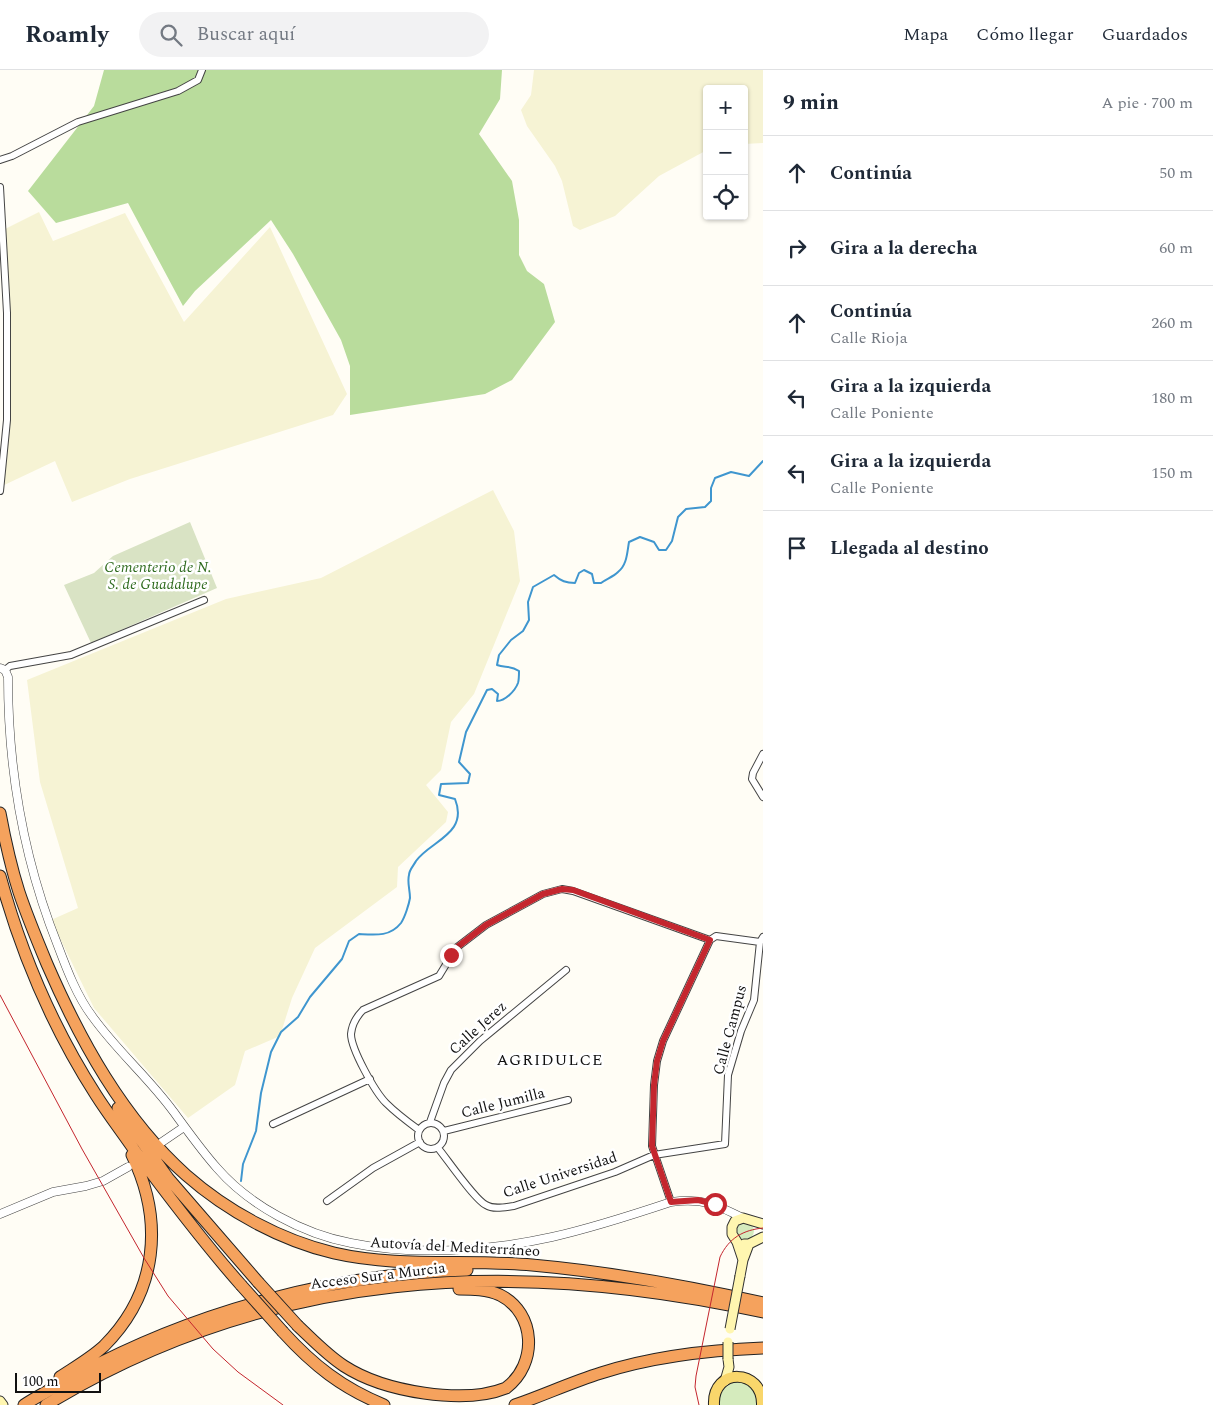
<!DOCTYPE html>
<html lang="es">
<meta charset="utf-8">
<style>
:root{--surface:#fff;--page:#f2f2f3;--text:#1f2937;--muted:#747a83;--line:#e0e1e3}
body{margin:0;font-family:Spectral,serif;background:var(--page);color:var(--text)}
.controls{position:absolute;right:15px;top:15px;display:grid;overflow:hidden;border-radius:5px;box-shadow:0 1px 4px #0004}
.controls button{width:45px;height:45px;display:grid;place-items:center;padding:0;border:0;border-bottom:1px solid var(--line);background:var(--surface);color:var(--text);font:25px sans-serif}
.scale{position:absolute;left:15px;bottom:12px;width:86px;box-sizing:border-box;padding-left:5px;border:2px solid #111;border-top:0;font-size:14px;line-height:18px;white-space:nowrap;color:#111;-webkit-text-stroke:4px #fff;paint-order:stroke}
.stop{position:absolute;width:15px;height:15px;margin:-11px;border:4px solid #c4262e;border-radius:50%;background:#fff}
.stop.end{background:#c4262e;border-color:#fff;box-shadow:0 1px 5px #0008}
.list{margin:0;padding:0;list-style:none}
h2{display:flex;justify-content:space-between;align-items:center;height:65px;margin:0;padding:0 20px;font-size:21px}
h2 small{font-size:16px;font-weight:400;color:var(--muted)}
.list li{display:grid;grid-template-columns:32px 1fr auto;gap:15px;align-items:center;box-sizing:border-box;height:75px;padding:0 20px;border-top:1px solid var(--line)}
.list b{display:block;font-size:19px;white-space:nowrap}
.list p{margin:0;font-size:16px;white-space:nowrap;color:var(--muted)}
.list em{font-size:16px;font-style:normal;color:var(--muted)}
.icon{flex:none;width:28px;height:28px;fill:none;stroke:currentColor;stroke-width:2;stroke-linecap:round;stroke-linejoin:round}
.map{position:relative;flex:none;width:763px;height:1335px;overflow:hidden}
header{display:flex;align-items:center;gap:30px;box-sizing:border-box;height:70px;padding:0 25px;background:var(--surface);border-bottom:1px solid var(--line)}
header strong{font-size:24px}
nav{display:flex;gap:28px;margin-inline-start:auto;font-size:18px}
.search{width:350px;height:45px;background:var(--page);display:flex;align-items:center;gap:12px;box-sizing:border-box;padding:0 18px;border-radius:28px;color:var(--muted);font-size:19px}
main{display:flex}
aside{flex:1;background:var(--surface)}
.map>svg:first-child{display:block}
.farmland{fill:#f6f3d4}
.green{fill:#d5ebbd}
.forest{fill:#b9dc9c}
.cemetery{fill:#d9e3c4}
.pitch{fill:#e6f2cf}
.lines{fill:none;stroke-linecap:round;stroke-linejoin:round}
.stream{stroke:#3f96cf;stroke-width:2}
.minor-casing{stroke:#444;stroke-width:8}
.tertiary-casing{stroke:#444;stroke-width:9}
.secondary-casing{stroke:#333;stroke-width:11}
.primary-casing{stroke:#222;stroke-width:12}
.motorway-casing{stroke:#222;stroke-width:13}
.minor{stroke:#fff;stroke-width:6}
.tertiary{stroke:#fff;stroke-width:8}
.secondary{stroke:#fff6b0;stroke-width:9}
.primary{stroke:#f9d66b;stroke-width:10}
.motorway{stroke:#f5a25d;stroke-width:11}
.tram{stroke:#c4262e;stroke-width:1}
.secondary-bridge-casing{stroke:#333;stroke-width:11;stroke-linecap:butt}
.motorway-bridge-casing{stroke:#222;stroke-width:13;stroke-linecap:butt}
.secondary-bridge{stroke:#fff6b0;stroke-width:9}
.motorway-bridge{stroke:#f5a25d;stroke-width:11}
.route{stroke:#c4262e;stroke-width:6}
.labels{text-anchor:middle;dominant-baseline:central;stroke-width:5;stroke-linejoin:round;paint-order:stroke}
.park-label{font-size:15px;font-style:italic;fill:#2f6b1f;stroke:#fff}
.street-label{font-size:15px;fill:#111;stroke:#fff}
.neighbourhood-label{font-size:16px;letter-spacing:1px;fill:#111;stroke:#fff}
</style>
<header>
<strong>Roamly</strong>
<div class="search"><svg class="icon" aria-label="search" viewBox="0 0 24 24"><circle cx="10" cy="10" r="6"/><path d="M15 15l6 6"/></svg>Buscar aquí</div>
<nav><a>Mapa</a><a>Cómo llegar</a><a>Guardados</a></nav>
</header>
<main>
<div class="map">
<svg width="763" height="1335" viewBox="0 0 763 1335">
<rect width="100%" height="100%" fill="#fffdf5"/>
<path class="farmland" d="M534,0h229v73l-19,1v-55h-37v61l-48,26 -44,40 -35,14 -7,-4 -11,-45 -7,-15 -28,-40 -6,-16 10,-15z
M39,142l14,29 72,-28 59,109 86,-95 77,167 -14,21 -203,64 -58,23 -17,-41 -55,26 7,-67 -4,-190z
M493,420l21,41 6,50 -46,113 -23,28 -10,48 -15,15 22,27 -2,10 -48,45 -1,20 -82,61 -23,50 -12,38 -35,15 -10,34 -47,33 -94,-110 -43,-88 27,-12 -38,-126 -13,-102 199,-81 95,-21z"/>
<path class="green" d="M736 1161a9 9 0 1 1 18 0a9 9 0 1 1-18 0Z
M734,1312c14,-1 24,8 22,23h-36c-2,-11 4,-19 14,-23z"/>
<path class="forest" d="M104,0h398l-2,29 -21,35 33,47 7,39v35l8,16 17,13 11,38 -43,58 -27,14 -135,21v-49l-9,-26 -48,-86 -22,-34 -76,71 -12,15 -55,-103 -72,20 -28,-32 66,-85z"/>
<path class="cemetery" d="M190,452l27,66 -126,55 -27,-58 30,-12 19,-17z"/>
<path class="pitch" d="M738,922l8,3 -8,19 -8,-3z"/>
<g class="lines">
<path class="stream" d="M241,1111l2,-17 13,-33 5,-38 10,-41 10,-20 17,-15 12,-20 32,-38 7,-18 10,-7c16,1 31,3 42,-11 4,-6 8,-19 9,-25 0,-8 -3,-16 -1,-23 0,-5 5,-10 7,-14 14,-20 53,-27 39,-62l-16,-4 2,-11 27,-1 2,-9 -11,-12 7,-30 21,-42 5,-1 6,5 -1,7c8,0 18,-10 21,-18 1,-3 1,-9 1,-12 -9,-6 -14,-3 -22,-6l2,-10 12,-15 12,-9 6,-11 -1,-18 5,-15 21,-12c7,6 12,8 21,8l4,-10 5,-3 8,4 2,9h7c5,-4 12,-6 17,-11 9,-7 9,-19 11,-30l11,-5 14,5 5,8h7l6,-9 6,-24 8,-8 19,-2 6,-6v-13l4,-10 16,-6 18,4 14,-15"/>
<g class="minor-casing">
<path id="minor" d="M0,90l12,-4 66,-34 100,-31 20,-11 4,-10
M0,117l7,126v107l-7,71
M5,600l5,-4 61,-11 133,-55
M763,684l-10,19 -1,6 11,18
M430,1052l14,-39 7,-13 29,-29 86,-71
M418 1066a13 13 0 1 1 26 0a13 13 0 1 1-26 0Z
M273,1054l97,-45
M419,1060c-11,-8 -23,-17 -33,-27 -11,-11 -35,-54 -35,-69 1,-10 5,-17 12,-24l76,-34 17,-28 30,-23 57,-31 19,-5 11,2 137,49
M444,1061l124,-31
M438,1078c9,11 37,52 48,57 8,5 19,2 28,1l101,-34 39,-17 71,-11 3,-69 13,-44 13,-31 6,-58 3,-5
M327,1131l46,-33 47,-26
M671,1132l-19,-56 2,-61 3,-24 6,-20 47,-101 6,-4 44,6"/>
</g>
<g class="tertiary-casing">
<path id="tertiary" d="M0,598l5,2 3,7c0,92 16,184 50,269 9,24 19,50 34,70 24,34 56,61 81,95 14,19 28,39 44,57 32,37 86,66 134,75 63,13 138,8 201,-6 40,-9 80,-22 119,-35 32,-4 44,2 72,16
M162,1072l22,-15
M0,1144l53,-22 33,-6 17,-5 25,-14"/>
</g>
<g class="secondary-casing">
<path id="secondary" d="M744,1174h5l14,-7
M743,1190l-6,-18 -5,-8v-7l3,-6 8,-3 20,6
M740,1206l3,-16 6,-16
M725,1311l4,-14 -1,-8
M0,1331l3,4"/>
</g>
<g class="primary-casing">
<path id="primary" d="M714,1335c-2,-38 49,-37 48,0"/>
</g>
<g class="motorway-casing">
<path id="motorway" d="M0,743c5,27 11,54 19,79 8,24 18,48 28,72 33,76 76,155 139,211 41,36 94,65 148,78 65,15 132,6 198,12 78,7 155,21 231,38
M0,806c21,77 53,152 96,219 12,19 26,37 39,56 34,46 68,91 106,134
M118,1038l50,70 90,104
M298,1256c15,14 29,29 46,40 40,26 120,39 162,22 32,-24 30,-75 -6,-93 -13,-6 -28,-6 -41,-6
M283,1262c30,33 59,56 101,73
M60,1307c15,-10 31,-19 44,-31 54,-54 60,-125 28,-191
M24,1335c17,-11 35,-20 53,-30 119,-64 255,-101 390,-105
M46,1335c224,-136 466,-148 717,-93
M515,1335c29,-10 57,-23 86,-32 53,-17 107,-23 162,-25"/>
</g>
<use href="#minor" class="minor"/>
<use href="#tertiary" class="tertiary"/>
<use href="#secondary" class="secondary"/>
<use href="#primary" class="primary"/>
<use href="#motorway" class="motorway"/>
<path class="tram" d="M0,925l82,154 62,109 24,38 45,53 25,23 45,33
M699,1335l-4,-18 1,-11 24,-119c9,-19 23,-27 43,-29"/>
<g class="secondary-bridge-casing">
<path id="secondary-bridge" d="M730,1259l10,-53
M728,1289v-17"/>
</g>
<g class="motorway-bridge-casing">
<path id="motorway-bridge" d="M258,1212l40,44
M241,1215l42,47"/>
</g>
<use href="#secondary-bridge" class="secondary-bridge"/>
<use href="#motorway-bridge" class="motorway-bridge"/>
</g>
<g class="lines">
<path class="route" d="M451,885l5,-7 30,-23 57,-31 19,-5 11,1 137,50 -47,101 -6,20 -3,24 -2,61 19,56 27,-2 17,4"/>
</g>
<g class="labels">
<g class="park-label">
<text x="158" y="497">Cementerio de N.<tspan x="158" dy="17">S. de Guadalupe</tspan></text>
</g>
<g class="street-label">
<text transform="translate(478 958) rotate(-42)">Calle Jerez</text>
<text transform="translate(730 960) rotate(-75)">Calle Campus</text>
<text transform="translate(503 1033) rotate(-14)">Calle Jumilla</text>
<text transform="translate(560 1105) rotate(-18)">Calle Universidad</text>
<text transform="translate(455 1177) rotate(3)">Autovía del Mediterráneo</text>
<text transform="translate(378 1206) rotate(-7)">Acceso Sur a Murcia</text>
</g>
<g class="neighbourhood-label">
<text x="550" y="990">AGRIDULCE</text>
</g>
</g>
</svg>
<div class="controls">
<button>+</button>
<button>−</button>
<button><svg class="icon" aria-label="locate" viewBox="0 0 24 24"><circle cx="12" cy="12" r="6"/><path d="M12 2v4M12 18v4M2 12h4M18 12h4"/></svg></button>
</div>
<div class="scale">100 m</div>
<div class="stop" style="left:715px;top:1134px"></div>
<div class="stop end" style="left:451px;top:885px"></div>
</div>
<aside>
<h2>9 min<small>A pie · 700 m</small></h2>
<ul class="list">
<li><svg class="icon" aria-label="ahead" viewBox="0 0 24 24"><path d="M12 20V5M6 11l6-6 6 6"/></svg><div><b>Continúa</b></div><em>50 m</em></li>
<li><svg class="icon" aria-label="right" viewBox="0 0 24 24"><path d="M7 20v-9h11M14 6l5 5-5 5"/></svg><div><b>Gira a la derecha</b></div><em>60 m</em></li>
<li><svg class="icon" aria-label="ahead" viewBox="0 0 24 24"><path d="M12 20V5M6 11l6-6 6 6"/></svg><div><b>Continúa</b><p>Calle Rioja</p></div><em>260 m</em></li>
<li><svg class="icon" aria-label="left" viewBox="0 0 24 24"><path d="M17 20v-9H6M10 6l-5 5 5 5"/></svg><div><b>Gira a la izquierda</b><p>Calle Poniente</p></div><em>180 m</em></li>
<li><svg class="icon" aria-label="left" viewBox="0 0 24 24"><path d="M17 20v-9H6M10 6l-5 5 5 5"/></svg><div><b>Gira a la izquierda</b><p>Calle Poniente</p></div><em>150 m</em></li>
<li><svg class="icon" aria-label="arrive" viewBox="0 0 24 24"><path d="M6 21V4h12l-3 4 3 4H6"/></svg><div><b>Llegada al destino</b></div></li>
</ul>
</aside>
</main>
